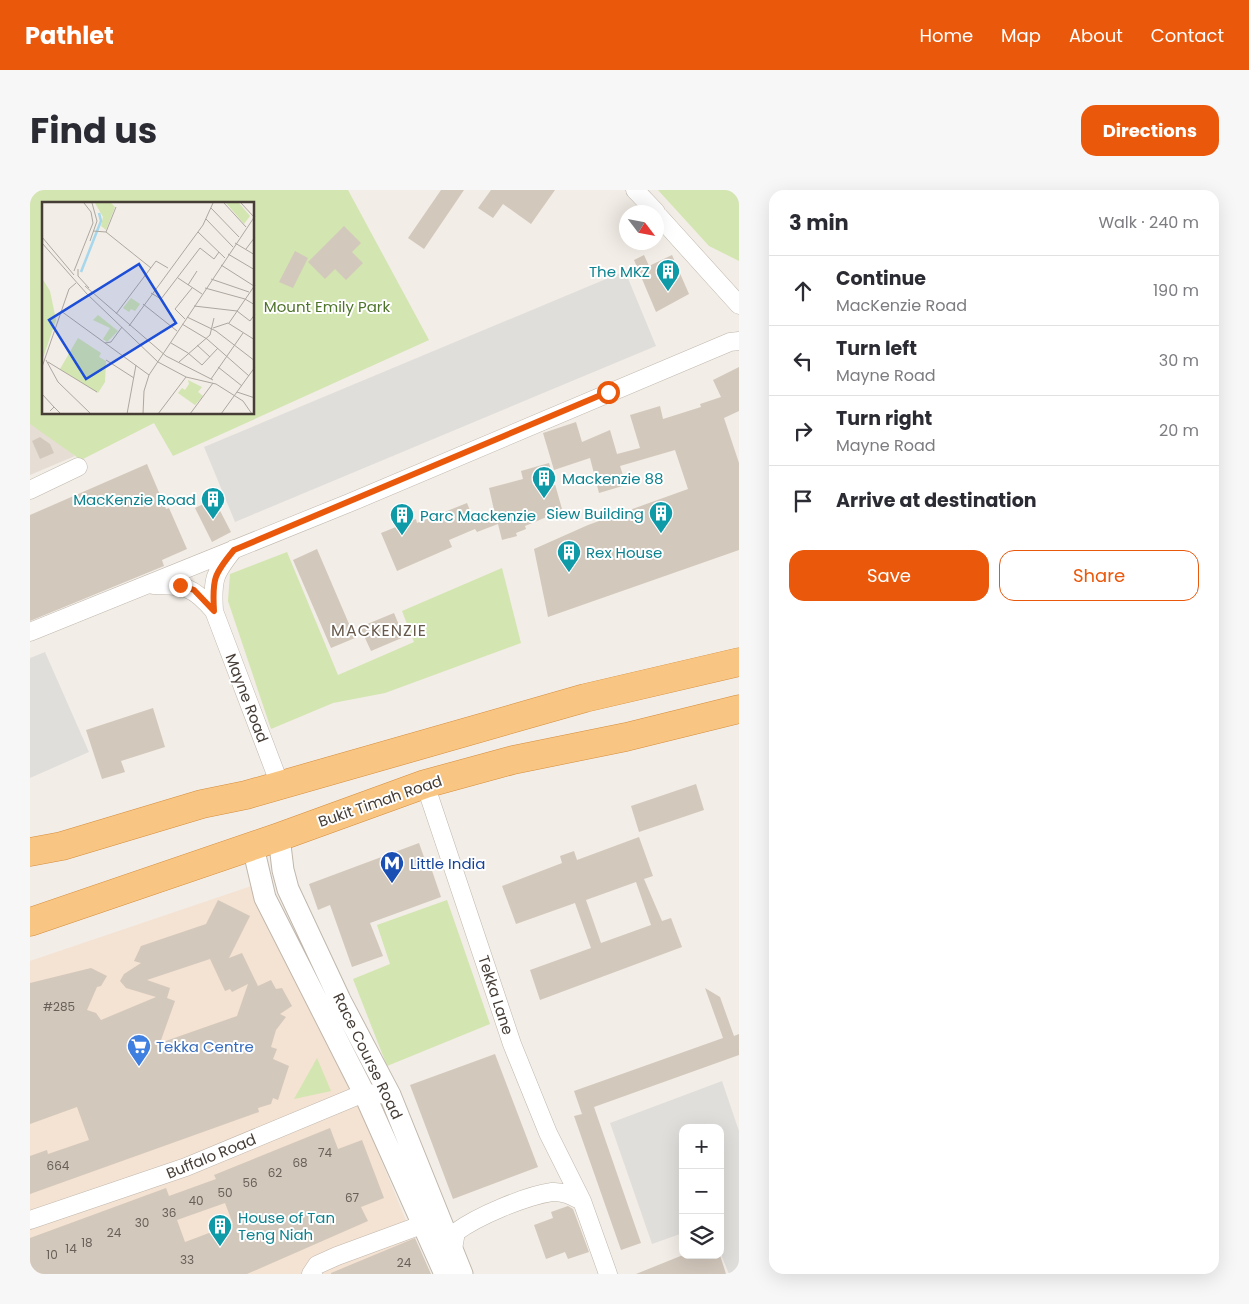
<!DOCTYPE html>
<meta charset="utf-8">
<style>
:root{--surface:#fff;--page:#f7f7f7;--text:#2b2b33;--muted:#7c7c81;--line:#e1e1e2;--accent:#ea580c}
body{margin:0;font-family:Poppins,sans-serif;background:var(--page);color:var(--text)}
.controls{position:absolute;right:15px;bottom:15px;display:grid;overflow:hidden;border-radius:10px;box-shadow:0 5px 20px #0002}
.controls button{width:45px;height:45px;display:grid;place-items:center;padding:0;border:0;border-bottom:1px solid var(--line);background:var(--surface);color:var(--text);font:25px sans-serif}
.compass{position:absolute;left:589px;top:15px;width:45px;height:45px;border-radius:50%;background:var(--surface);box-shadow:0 5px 20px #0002;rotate:122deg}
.stop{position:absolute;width:15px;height:15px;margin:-11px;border:4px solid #ea580c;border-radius:50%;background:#fff}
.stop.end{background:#ea580c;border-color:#fff;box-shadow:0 1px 5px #0008}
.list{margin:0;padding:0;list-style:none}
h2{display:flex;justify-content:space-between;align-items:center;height:65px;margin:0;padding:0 20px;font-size:21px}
h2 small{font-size:16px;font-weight:400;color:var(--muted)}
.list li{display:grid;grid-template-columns:32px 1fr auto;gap:15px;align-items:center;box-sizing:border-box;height:70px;padding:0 20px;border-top:1px solid var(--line)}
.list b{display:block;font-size:19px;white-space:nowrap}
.list p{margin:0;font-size:16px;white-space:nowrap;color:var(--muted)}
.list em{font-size:16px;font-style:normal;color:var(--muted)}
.actions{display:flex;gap:10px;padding:15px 20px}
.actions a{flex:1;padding:11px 0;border:1px solid var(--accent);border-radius:15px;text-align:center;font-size:18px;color:var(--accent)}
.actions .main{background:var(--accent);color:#fff}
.icon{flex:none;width:28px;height:28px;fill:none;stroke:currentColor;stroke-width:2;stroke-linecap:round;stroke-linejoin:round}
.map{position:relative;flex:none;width:709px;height:1084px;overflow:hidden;border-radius:15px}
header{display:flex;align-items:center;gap:30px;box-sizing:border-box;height:70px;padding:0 25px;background:var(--accent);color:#fff}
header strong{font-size:24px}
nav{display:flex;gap:28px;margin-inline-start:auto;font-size:18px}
.intro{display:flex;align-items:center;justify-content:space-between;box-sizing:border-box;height:120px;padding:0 30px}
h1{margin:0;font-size:35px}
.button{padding:12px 22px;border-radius:15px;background:var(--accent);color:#fff;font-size:18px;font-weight:700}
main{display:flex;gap:30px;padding:0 30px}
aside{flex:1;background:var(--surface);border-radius:15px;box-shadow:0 5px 20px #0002}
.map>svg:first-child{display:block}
.residential{fill:#e6ded4}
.commercial{fill:#f4e2d2}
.green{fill:#d3e5b0;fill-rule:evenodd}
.parking{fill:#e0dedb}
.building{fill:#d3c8bc;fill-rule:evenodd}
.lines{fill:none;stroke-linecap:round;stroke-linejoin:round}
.minor-casing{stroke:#c0b7ac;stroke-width:19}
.tertiary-casing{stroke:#c0b7ac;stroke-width:23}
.trunk-casing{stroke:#d68c3c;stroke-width:29}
.minor{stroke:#fff;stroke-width:18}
.tertiary{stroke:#fff;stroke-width:21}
.trunk{stroke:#f8c682;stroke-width:28}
.route{stroke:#ea580c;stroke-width:6}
.labels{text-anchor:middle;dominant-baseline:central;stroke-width:4;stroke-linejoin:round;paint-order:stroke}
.number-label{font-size:12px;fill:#686058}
.culture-label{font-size:15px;fill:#0d838f;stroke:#fff;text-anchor:start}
.park-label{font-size:15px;fill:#4f742b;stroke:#fff}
.street-label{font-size:15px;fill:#453d36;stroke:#fff}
.transit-label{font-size:15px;fill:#164399;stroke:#fff;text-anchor:start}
.shop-label{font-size:15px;fill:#366cbe;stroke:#fff;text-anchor:start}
.neighbourhood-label{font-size:16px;letter-spacing:1px;fill:#675a4d;stroke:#fff}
.inset-river{fill:none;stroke:#a5d7ed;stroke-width:2.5}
.inset-road{fill:none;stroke:#ada7a0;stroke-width:1}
.view{fill:#1d4ed8;fill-opacity:0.15;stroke:#1d4ed8;stroke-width:2.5}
.inset-edge{fill:none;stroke:#453d36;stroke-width:2.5}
</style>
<header>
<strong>Pathlet</strong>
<nav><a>Home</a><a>Map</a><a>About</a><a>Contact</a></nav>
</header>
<div class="intro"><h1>Find us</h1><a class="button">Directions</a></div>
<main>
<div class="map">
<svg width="709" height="1084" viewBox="0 0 709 1084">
<rect width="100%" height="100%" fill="#f2ede6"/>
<path class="residential" d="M0,230l45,36 -45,19z"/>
<path class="commercial" d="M236,691l162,393h-398v-313z"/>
<path class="green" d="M0,0h318l81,150 -256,116 -19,-33 -73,37 -51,-36zM14,14h210v210h-210z
M628,0h81v71l-30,-15z
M257,362l51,123 76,-33 -12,-31 100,-43 19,75 -136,50 -52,10 -62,26 -43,-128 2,-27z
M417,710l43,124 -103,42 -34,-87 37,-15 -13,-39z
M287,868l14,33 -37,8z"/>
<path class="parking" d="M595,81l31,75 -421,176 -31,-75z
M15,462l44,100 -59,26v-120z
M692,891l17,50v143h-10l-9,-22v-124h-37v105l-31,11 -42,-121z"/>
<path class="building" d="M411,0h23l-40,59 -16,-11z
M461,0h64l-24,34 -28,-20 -10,14 -15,-10z
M314,36l17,17 -9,9 11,11 -17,17 -11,-11 -10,10 -17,-17z
M265,61l13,7 -15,30 -14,-6z
M614,65l5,11 23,-11 17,39 -33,18 -22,-52z
M709,177v44l-15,7 15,45v87l-191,67 -14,-68 54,-24 100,-36 -13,-39 -55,16 6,19 -27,8 -9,-35 -36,12 -11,-37 33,-11 6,20 28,-12 7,24 23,-6 -10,-33 30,-9 3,13 38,-12 -1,-3 21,-7 -8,-17z
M10,247l10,7 4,9 -14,6 -8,-18z
M519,273l13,46 -14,4 1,3 -24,10 1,3 -10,4 1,3 -15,4 -4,-16 -21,8 -2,-3 -26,11 3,7 -55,24 -16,-38 35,-14 1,4 50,-20 6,15 21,-8 -5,-22 34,-9 -2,-8z
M117,274l19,45 3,-1 18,41 -25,11 2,6 -134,55v-106z
M184,309l17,33 -19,10 -17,-34z
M287,359l38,89 -24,10 -38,-88z
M364,423l10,24 -33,14 -11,-24z
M123,518l12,39 -44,14 4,11 -23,7 -16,-49z
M666,594l8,26 -65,22 -8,-26z
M609,647l14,39 -9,3 18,42 9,-3 11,29 -142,53 -10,-30 61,-22 -16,-45 -59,21 -14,-38 60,-23 -2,-7 14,-5 3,9zM606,692l15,43 -50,18 -15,-43z
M389,653l6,17 3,-1 13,38 -71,26 13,33 -31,11 -22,-62 -12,5 -9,-26z
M188,710l32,16 -21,42 13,-5 16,33 13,-6 5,9 6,-1 10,18 -12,8 6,3 -10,13 -5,17 6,2 -4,10 16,7 -11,34 -5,-2 -2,6 -13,4 1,4 -229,82v-38l17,-6 1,4 41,-14 -12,-33 -47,17v-141l61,-15 16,8 -6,10 -4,1 -10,23 9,3 5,7 55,-23 -30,-9 -6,-7 4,-7 17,-11 -7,-2 7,-15 65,-22zM180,769l15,32 5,-2 2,3 16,-8 -11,32 -77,27 15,-42 -8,-3 3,-10 -23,-8z
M675,798l15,9 14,39 5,-2v21l-145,52 47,136 -20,7 -47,-134 8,-2 -8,-23 149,-53z
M465,864l43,113 -85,32 -43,-114z
M300,938l8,21 24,-9 22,58 -23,9 7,14 -121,53h-217v-36l136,-50 3,8 47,-17 -2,-4zM195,1013l8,21 -48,18 -8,-22z
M538,1016l5,3 16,43 -21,7 -3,-7 -19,7 -12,-34 19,-7 -2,-6z
M385,1048l16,36h-100v-1z
M653,1065h37l6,19h-90z"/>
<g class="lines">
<g class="minor-casing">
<path id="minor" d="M605,0l21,22
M626,23l83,92
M0,300l48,-23
M204,359c-20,25 -22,30 -20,62l66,174
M123,395c31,0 40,1 61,26
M0,442l319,-129 381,-161 9,-1
M395,594l87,260 36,89 34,68 26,73
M0,1030l156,-53 178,-74 26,2
M423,1059l3,-17c22,-16 69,-36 96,-40 11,-1 20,4 30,9
M281,1084l6,-9 20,-9 87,-32"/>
</g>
<g class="tertiary-casing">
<path id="tertiary" d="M249,647l4,33 5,19 52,111 50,95 72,179
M223,657l12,51 99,195 81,181"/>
</g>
<g class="trunk-casing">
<path id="trunk" d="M0,662l32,-6 140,-42 44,-9 339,-97 154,-36
M0,732l249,-85 146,-53 88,-24 113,-23 113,-28"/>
</g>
<use href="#minor" class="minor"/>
<use href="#tertiary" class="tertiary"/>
<use href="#trunk" class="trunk"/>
</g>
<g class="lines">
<path class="route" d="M150,395l14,5 20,21c-2,-32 0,-37 20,-61l374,-158"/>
</g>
<defs>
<g id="building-pin" transform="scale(1.25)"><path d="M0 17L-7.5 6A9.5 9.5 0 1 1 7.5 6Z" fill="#0f9aa8" stroke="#fff"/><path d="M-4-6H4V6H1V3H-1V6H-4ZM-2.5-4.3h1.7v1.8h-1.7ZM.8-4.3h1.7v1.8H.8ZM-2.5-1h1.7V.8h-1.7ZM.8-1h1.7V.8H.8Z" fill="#fff"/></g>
<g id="metro-pin" transform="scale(1.25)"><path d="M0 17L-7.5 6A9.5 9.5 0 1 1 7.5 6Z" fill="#1a4fb4" stroke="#fff"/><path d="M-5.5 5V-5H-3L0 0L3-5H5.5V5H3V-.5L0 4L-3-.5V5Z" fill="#fff"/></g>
<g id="supermarket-pin" transform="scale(1.25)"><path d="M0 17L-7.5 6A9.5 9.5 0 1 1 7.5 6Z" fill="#3f7fe0" stroke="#fff"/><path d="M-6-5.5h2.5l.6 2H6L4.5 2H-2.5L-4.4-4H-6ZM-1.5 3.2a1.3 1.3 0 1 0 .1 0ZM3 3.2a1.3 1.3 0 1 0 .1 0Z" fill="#fff"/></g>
</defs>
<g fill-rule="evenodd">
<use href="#building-pin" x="638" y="81"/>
<use href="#building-pin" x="514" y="288"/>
<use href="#building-pin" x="183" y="309"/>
<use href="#building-pin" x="631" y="323"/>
<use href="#building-pin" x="372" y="325"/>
<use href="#building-pin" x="539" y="362"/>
<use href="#metro-pin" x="362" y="673"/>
<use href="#supermarket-pin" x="109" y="856"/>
<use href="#building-pin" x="190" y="1036"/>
</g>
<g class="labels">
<g class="number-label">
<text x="29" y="816">#285</text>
<text x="295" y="962">74</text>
<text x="270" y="972">68</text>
<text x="28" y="975">664</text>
<text x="245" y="982">62</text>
<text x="220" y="992">56</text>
<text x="195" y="1002">50</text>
<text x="322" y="1007">67</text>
<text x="166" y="1010">40</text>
<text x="139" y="1022">36</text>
<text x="112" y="1032">30</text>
<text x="84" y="1042">24</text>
<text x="57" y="1052">18</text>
<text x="41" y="1058">14</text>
<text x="22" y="1064">10</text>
<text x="157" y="1069">33</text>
<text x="374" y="1072">24</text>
</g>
<g class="culture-label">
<text x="620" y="81" text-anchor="end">The MKZ</text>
<text x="532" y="288">Mackenzie 88</text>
<text x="166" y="309" text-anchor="end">MacKenzie Road</text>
<text x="614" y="323" text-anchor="end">Siew Building</text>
<text x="390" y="325">Parc Mackenzie</text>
<text x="556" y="362">Rex House</text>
<text x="208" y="1027">House of Tan<tspan x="208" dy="17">Teng Niah</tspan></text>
</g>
<g class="park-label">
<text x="297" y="116">Mount Emily Park</text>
</g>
<g class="street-label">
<text transform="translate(217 508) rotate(69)">Mayne Road</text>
<text transform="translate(350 611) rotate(-19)">Bukit Timah Road</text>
<text transform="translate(466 805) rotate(72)">Tekka Lane</text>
<text transform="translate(338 866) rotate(64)">Race Course Road</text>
<text transform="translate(181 966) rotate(-22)">Buffalo Road</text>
</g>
<g class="transit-label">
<text x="380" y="673">Little India</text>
</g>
<g class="shop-label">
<text x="126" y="856">Tekka Centre</text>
</g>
<g class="neighbourhood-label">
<text x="349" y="440">MACKENZIE</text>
</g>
</g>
<g transform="translate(12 12)">
<rect width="212" height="212" fill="#f2ede6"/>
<path d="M53,1h16l4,4 -9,23 -5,-4 2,-9zM184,1h13l11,13 -6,8zM0,76l8,13 6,29 -14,41zM89,96l9,6 -5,7 -4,-2 -2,3 -6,-4zM56,113l20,16 -11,11 -4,-3 7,-11 -17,-8zM36,136l23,15 -2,4 7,4 -1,21 -7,11 -38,-24zM146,178l14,7 -4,5 5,4 -8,9 -17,-12 4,-5 3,2 4,-6z" fill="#d3e5b0"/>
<path class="inset-river" d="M39,70l20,-51 -2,-8"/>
<path class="inset-road" d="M182,1l22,24M199,1l13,14M169,6l28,29M164,17l27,28M51,29l13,1 45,36M64,30l10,-25M156,30l27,26M0,35l32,38M48,39l7,-20 -5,-18M0,41l45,51 71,68 28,15 30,7 27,17 9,13M193,41l20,12M204,47l9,-12M186,52l27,16M179,63l33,21M36,67v7l11,12M32,69l19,-48 -2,-11 -7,-9M136,76l24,16M169,77l38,13M146,83l9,-14M43,84l81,70 47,24M163,86l40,11 10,6M109,91l10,6 39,-51 14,11 5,-7M101,102l34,27M152,104l43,5M19,109l88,64M195,109l13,10 5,-7M74,112l40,-53 12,7M145,115l29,14 39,30M143,117l-10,-10 17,-21M187,121l26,-38M140,122l25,15 42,37M87,124l74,-101 10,-22M171,126l15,-5 27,17M63,141l6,-1 11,-15M129,141l17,10M155,143l13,12M146,151l14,12 16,-17M4,158l12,22 33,32M64,158l28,18M6,160l49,30M137,160l31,-27 4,-17M0,165l27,-78 7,-6M176,165l24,19M169,177l32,-46M195,190l18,6M0,192l12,13M8,209l4,-4 7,7M85,212l9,-49M101,212l1,-23 5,-16 106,-159M116,212l28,-37M148,212l23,-31M179,212l34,-47"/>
<path class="view" d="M97,62l37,59 -90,56 -37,-59z"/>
<rect width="212" height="212" class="inset-edge"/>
</g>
</svg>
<div class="controls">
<button>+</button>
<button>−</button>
<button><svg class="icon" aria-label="layers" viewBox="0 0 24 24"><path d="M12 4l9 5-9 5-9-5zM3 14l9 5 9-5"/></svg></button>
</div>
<svg class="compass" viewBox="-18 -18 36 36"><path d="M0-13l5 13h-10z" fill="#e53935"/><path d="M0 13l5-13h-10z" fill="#7c7c81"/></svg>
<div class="stop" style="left:578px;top:202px"></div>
<div class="stop end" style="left:150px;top:395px"></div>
</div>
<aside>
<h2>3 min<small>Walk · 240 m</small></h2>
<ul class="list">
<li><svg class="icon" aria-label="ahead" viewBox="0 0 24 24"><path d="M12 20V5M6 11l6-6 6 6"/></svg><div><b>Continue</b><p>MacKenzie Road</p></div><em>190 m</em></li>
<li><svg class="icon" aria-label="left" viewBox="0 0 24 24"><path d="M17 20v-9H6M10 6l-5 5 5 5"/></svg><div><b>Turn left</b><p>Mayne Road</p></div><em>30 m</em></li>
<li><svg class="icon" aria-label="right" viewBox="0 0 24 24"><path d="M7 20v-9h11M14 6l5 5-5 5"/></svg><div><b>Turn right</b><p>Mayne Road</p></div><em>20 m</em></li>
<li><svg class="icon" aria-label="arrive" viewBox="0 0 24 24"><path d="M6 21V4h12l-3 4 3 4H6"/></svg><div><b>Arrive at destination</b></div></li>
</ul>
<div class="actions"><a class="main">Save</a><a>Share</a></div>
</aside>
</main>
